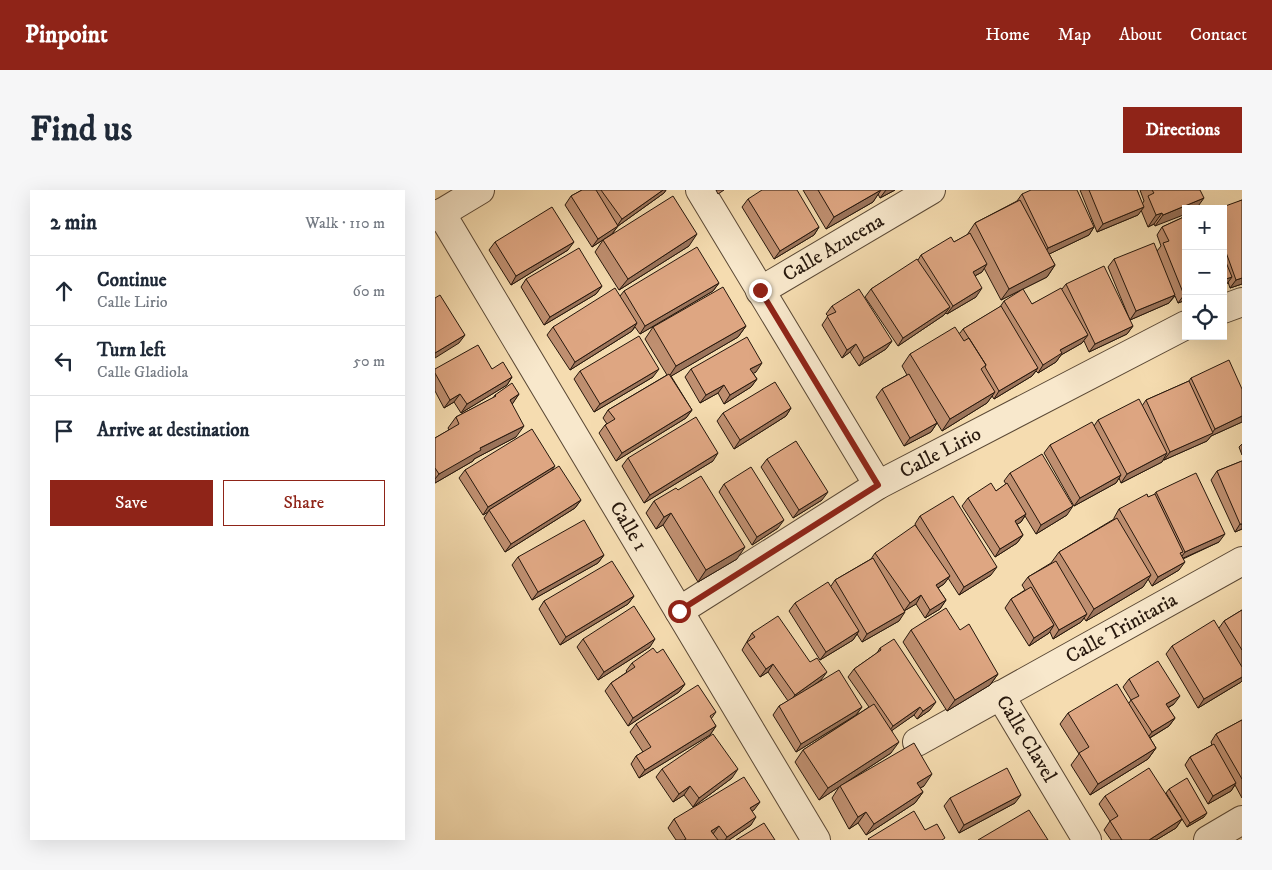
<!DOCTYPE html>
<meta charset="utf-8">
<style>
:root{--surface:#fff;--page:#f6f6f7;--text:#1f2937;--muted:#747a83;--line:#e0e1e3;--accent:#8f2418}
body{margin:0;font-family:"IM FELL DW Pica",serif;background:var(--page);color:var(--text)}
.controls{position:absolute;right:15px;top:15px;display:grid;overflow:hidden;border-radius:0px;box-shadow:0 5px 20px #0002}
.controls button{width:45px;height:45px;display:grid;place-items:center;padding:0;border:0;border-bottom:1px solid var(--line);background:var(--surface);color:var(--text);font:25px sans-serif}
.stop{position:absolute;width:15px;height:15px;margin:-11px;border:4px solid #8f2418;border-radius:50%;background:#fff}
.stop.end{background:#8f2418;border-color:#fff;box-shadow:0 1px 5px #0008}
.list{margin:0;padding:0;list-style:none}
h2{display:flex;justify-content:space-between;align-items:center;height:65px;margin:0;padding:0 20px;font-size:21px}
h2 small{font-size:16px;font-weight:400;color:var(--muted)}
.list li{display:grid;grid-template-columns:32px 1fr auto;gap:15px;align-items:center;box-sizing:border-box;height:70px;padding:0 20px;border-top:1px solid var(--line)}
.list b{display:block;font-size:19px;white-space:nowrap}
.list p{margin:0;font-size:16px;white-space:nowrap;color:var(--muted)}
.list em{font-size:16px;font-style:normal;color:var(--muted)}
.actions{display:flex;gap:10px;padding:15px 20px}
.actions a{flex:1;padding:11px 0;border:1px solid var(--accent);border-radius:0px;text-align:center;font-size:18px;color:var(--accent)}
.actions .main{background:var(--accent);color:#fff}
.icon{flex:none;width:28px;height:28px;fill:none;stroke:currentColor;stroke-width:2;stroke-linecap:round;stroke-linejoin:round}
.map{position:relative;flex:none;width:807px;height:650px;overflow:hidden;border-radius:0px}
header{display:flex;align-items:center;gap:30px;box-sizing:border-box;height:70px;padding:0 25px;background:var(--accent);color:#fff}
header strong{font-size:24px}
nav{display:flex;gap:28px;margin-inline-start:auto;font-size:18px}
.intro{display:flex;align-items:center;justify-content:space-between;box-sizing:border-box;height:120px;padding:0 30px}
h1{margin:0;font-size:35px}
.button{padding:12px 22px;border-radius:0px;background:var(--accent);color:#fff;font-size:18px;font-weight:700}
main{display:flex;gap:30px;padding:0 30px}
aside{flex:1;background:var(--surface);border-radius:0px;box-shadow:0 5px 20px #0002}
.map>svg:first-child{display:block}
.lines{fill:none;stroke-linecap:round;stroke-linejoin:round}
.minor-casing{stroke:#5a4835;stroke-width:30}
.minor{stroke:#f8e8cc;stroke-width:28}
.wall{fill:#bf8f70;stroke:#26170c}
.shaded-wall{fill:#9b745b;stroke:#26170c}
.building{fill:#dea682;stroke:#26170c}
.route{stroke:#8f2418;stroke-width:6}
.labels{text-anchor:middle;dominant-baseline:central;stroke-width:4;stroke-linejoin:round;paint-order:stroke}
.street-label{font-size:20px;fill:#26170c;stroke:#f8e8cc}
</style>
<header>
<strong>Pinpoint</strong>
<nav><a>Home</a><a>Map</a><a>About</a><a>Contact</a></nav>
</header>
<div class="intro"><h1>Find us</h1><a class="button">Directions</a></div>
<main>
<aside>
<h2>2 min<small>Walk · 110 m</small></h2>
<ul class="list">
<li><svg class="icon" aria-label="ahead" viewBox="0 0 24 24"><path d="M12 20V5M6 11l6-6 6 6"/></svg><div><b>Continue</b><p>Calle Lirio</p></div><em>60 m</em></li>
<li><svg class="icon" aria-label="left" viewBox="0 0 24 24"><path d="M17 20v-9H6M10 6l-5 5 5 5"/></svg><div><b>Turn left</b><p>Calle Gladiola</p></div><em>50 m</em></li>
<li><svg class="icon" aria-label="arrive" viewBox="0 0 24 24"><path d="M6 21V4h12l-3 4 3 4H6"/></svg><div><b>Arrive at destination</b></div></li>
</ul>
<div class="actions"><a class="main">Save</a><a>Share</a></div>
</aside>
<div class="map">
<svg width="807" height="650" viewBox="0 0 807 650">
<rect width="100%" height="100%" fill="#f5dcb0"/>
<filter id="stains"><feTurbulence type="fractalNoise" baseFrequency=".004" numOctaves="4"/><feColorMatrix values="0 0 0 0 .2 0 0 0 0 .09 0 0 0 0 .02 0 0 0 .5 -.17"/></filter>
<radialGradient id="worn" r=".72"><stop offset=".6" stop-color="#630" stop-opacity="0"/><stop offset="1" stop-color="#630" stop-opacity=".3"/></radialGradient>
<g class="lines">
<g class="minor-casing">
<g id="minor">
<path d="M265,0l178,295"/>
<path id="s1" d="M6,23l375,627"/>
<path d="M0,27l45,-27"/>
<path id="s2" d="M325,101l171,-101"/>
<path d="M788,119l19,-7"/>
<path id="s3" d="M244,421l199,-126 308,-160"/>
<path id="s4" d="M565,505l87,145"/>
<path id="s5" d="M482,552l325,-181"/>
<path d="M773,650l34,-20"/>
</g>
</g>
<use href="#minor" class="minor"/>
</g>
<path class="wall" d="M147,0h84l-2,3 -46,33 -6,8 -20,13 -27,-42 6,-9z
M281,0h8l-6,4z
M368,0h92l-15,8 -2,-4 -5,8 -47,27z
M645,0h57l5,14 2,-3 -4,-11h60l-45,36 -1,-2 -6,3 -7,-17 -3,5 -41,17z
M587,4l72,33 -5,8 -40,19 6,11 -8,12 -46,23 -17,-32 -2,4 -7,4 1,21 -29,17 -1,-1 -2,2 -46,31 -33,-49 6,-8 47,-29 3,-5 33,-13 13,-7 8,-12 42,-22z
M313,9l71,28 -5,8 -40,24 -32,-52z
M807,10v84l-12,4 -2,-6 -2,3 -3,1v-77z
M751,26v84l-8,3 -3,-7 -6,7 -39,17 -22,-53 6,-8 43,-8 4,-5 -4,-11 5,-8z
M168,50l86,6 -70,44 -24,-38z
M60,52l73,8 -57,35 -22,-35z
M91,89l76,7 -6,8 -52,31 -23,-38z
M284,93l-6,8 -73,43 -5,-7 -3,4 -62,39 -23,-35 6,-8 67,-31 4,-5z
M631,94l67,42 -6,8 -38,18 -5,-11 -2,2 -21,12 -5,7 -18,11 -2,-2 -4,5 -38,23 -2,-3 -5,7 -45,28 -8,-13 3,5 -6,9 -27,14 -28,-49 6,-8 25,-14 -5,-9 8,-12 50,-21 3,-4 37,-22 4,-6 28,3 30,-15z
M397,116l60,35 -6,8 -27,17 -9,-14 -8,6 -20,-33 6,-9 -2,-2z
M311,136l-8,11 -67,39 21,34 -6,8 -70,43 -17,-28 6,-8 2,-1 -4,-6 5,-8 59,-35 -22,-36 8,-12z
M0,179h57l20,8 -5,8 -46,28 -7,-11 -10,6 -9,-17z
M256,179l65,3 -3,1 4,6 -6,8 -27,17 -6,-11 -18,10 -15,-26z
M145,181l73,6 -59,35 -20,-33z
M756,188l51,11v33l-31,14 -4,5 -43,19v-1l-2,3 -41,21 -2,-5 -3,5 -42,23 -30,-53 6,-8 44,-19 4,-6 44,-14 4,-6 43,-19z
M84,204l-7,10 4,33 -42,22 -1,2 -38,22v-45l14,-8 -1,-2 8,-11 37,-19 2,-3z
M356,218l-5,8 -52,33 -17,-28 6,-8z
M807,254v11l-3,-8z
M193,268l85,3 -69,42 -22,-37z
M332,269l55,41 -29,18 -32,-51z
M807,271v68l-7,3 -24,-52 6,-9z
M30,280l86,1 30,29 -6,8 -70,44 -21,-34 4,-6 -5,3 -24,-37z
M575,283l57,42 -31,19 -11,-18 -4,6 -4,2 6,11 -6,8 -22,14 -33,-51 6,-8 28,-7 10,-7 -2,-3z
M289,294l54,44 -26,17 -33,-53z
M721,302l63,50 -36,17 -4,11 -27,16 -4,-7 -5,8 -57,34 -2,-3 -3,4 -28,17 -3,-7 -1,1 -20,13 -24,-38 6,-9 14,-9 -3,-5 6,-8 23,-14 8,-11 55,-33v-1l5,-9 35,-14z
M219,311l83,58 -39,23 -35,-57 -7,4 -10,-16z
M485,326l71,59 -32,20 -11,-17 -4,6 -6,4 8,12 -6,9 -15,9 -9,-14 -12,7 -5,10 -37,21 -5,-8 -4,6 -33,20 -31,-49 6,-8 36,-17 4,-6 36,-21 4,-6 43,-23 -3,-6z
M169,365l-6,8 -66,37 -20,-35 6,-8z
M199,406l-6,8 -68,41 -21,-36 5,-8z
M807,420v71l-1,1 -43,26 -32,-54 6,-8 47,-18 5,-7z
M476,440h49l38,44 -8,11 -43,26 -44,-69z
M317,443l69,47 -7,5 48,22 -6,8 -60,37 -23,-37 6,-9 9,-5 -20,-29 -8,5 -18,-27z
M148,449l67,8 -52,33 -21,-33z
M445,458l50,62 -13,9 -3,-4 -22,15 -1,23 -41,27 74,6 -4,2 3,4 -8,11 -49,32 -8,-12 -9,6 -17,-31 7,-11 -20,13 -24,-38 8,-12 66,-43 -21,-30 6,-8 23,-16z
M197,473l53,21 -6,8 -51,34 -23,-35 6,-8 16,-11 -1,-1z
M694,489l45,25 -6,4 7,10 -6,8 -19,12 6,10 -8,11 -58,36 -19,-30 8,-11 -19,-30 8,-11 61,-10 2,-3 -8,-13z
M281,522l-5,7 5,7 -6,9 -71,43 -8,-14 5,-8 7,-4 -13,-20 6,-8z
M807,530v78l-7,-13 -4,6 -23,13 -23,-39 5,-8 22,-12 -1,-3 5,-8z
M227,579l70,9 -39,29 -9,-12 -11,7 -17,-25z
M734,599l35,28 -17,10 -5,-8 -6,9 -20,12h-45l-7,-10 6,-9 -11,-17 6,-8 76,21 -15,-24z
M515,608l65,5 -56,30 -15,-27z
M325,612l-8,9 -1,14 -22,15h-53l-8,-12 6,-9z"/>
<path class="shaded-wall" d="M228,0h3l-2,3 -46,33 -6,8 -20,13 6,-8 19,-13 5,-7z
M446,0l-8,12 -47,27 8,-12z
M451,0h9l-15,8z
M769,8l-8,11h-10v5l-31,12 8,-11z
M709,17l-6,8 -41,17 6,-8z
M727,23l-8,11 -6,3 8,-12z
M384,37l-5,8 -40,24 6,-8z
M659,37l-5,8 -46,22 5,-9z
M262,44l-8,12 -70,44 9,-11z
M139,52l-6,8 -57,35 5,-9z
M552,74l-5,8 -15,8 6,-8z
M620,75l-8,12 -46,23 8,-11z
M797,87l-6,8 -3,1v-6z
M807,88v6l-12,4 6,-8z
M284,93l-6,8 -73,43 5,-8z
M167,96l-6,8 -52,31 6,-8z
M547,98l-6,9 -29,17 6,-8z
M740,105l-6,8 -39,17 6,-9z
M749,105h2v5l-8,3z
M515,117l-6,8 -46,31 5,-8z
M202,133l-5,8 -62,39 5,-8z
M311,136l-8,11 -70,41 8,-12z
M698,136l-6,8 -38,18 6,-8z
M30,145l-6,8 -24,15v-5z
M653,145l-6,8 -21,12 -5,7 -18,11 5,-8 17,-15z
M457,151l-6,8 -27,17 5,-8z
M421,154l-6,8 -8,6 5,-8z
M327,173l-6,9 -11,6 5,-9z
M603,178l-6,8 -38,23 5,-8z
M224,179l-6,8 -59,35 6,-8z
M77,187l-5,8 -46,28 6,-9z
M322,189l-6,8 -27,17 6,-9z
M289,195l-6,8 -18,10 6,-8z
M560,202l-8,11 -45,28 8,-12z
M25,204l-6,8 -10,6 6,-8z
M84,204l-8,12 -1,-6z
M356,218l-5,8 -52,33 6,-9z
M257,220l-6,8 -70,43 6,-8z
M807,226v6l-31,14 -4,5 -43,19 6,-8 42,-19 3,-4z
M502,233l-6,9 -27,14 6,-8z
M89,236l-8,11 -42,22 -1,2 -38,22v-4l4,-5 41,-26z
M283,263l-5,8 -69,42 6,-8z
M732,263l-5,9 -41,21 6,-9z
M120,276l-6,8 -60,36 -1,2 -5,3 5,-8z
M686,285l-5,8 -42,23 6,-8z
M393,302l-6,8 -29,18 6,-8z
M146,310l-6,8 -70,44 6,-8z
M638,316l-6,9 -31,19 5,-9z
M236,323l-8,12 -7,4 8,-12z
M591,324l-5,8 -12,7 6,-8z
M349,330l-6,8 -26,17 5,-8z
M805,334h2v5l-7,3z
M790,344l-6,8 -40,18 6,-8z
M588,345l-6,8 -22,14 5,-8z
M310,357l-8,12 -39,23 8,-12z
M169,365l-6,8 -66,37 6,-8z
M750,372l-6,8 -27,16 6,-9z
M562,377l-6,8 -32,20 5,-8z
M716,385l-8,12 -57,34 8,-12z
M515,386l-6,8 -14,9 6,-8z
M486,405l-5,9 -12,7 6,-8z
M199,406l-6,8 -68,41 6,-8z
M511,410l-6,9 -15,9 5,-8z
M470,422l-6,9 -37,21 5,-8z
M652,424l-6,8 -28,17 6,-9z
M619,435l-5,8 -20,13 5,-8z
M424,441l-6,9 -33,20 6,-8z
M220,449l-5,8 -52,33 6,-8z
M338,474l-5,8 -8,5 6,-8z
M392,482l-6,8 -32,23 6,-8z
M563,484l-8,11 -43,26 8,-11z
M807,487v4l-1,1 -43,26 6,-9z
M250,494l-6,8 -51,34 5,-8z
M745,506l-6,8 -14,8 6,-8z
M501,512l-6,8 -13,9 6,-8z
M427,517l-6,8 -60,37 5,-8z
M485,517l-6,8 -27,19 6,-8z
M740,528l-6,8 -23,14 6,-8z
M281,536l-6,9 -71,43 6,-8z
M464,552l-8,11 -72,47 9,-12z
M721,558l-8,11 -58,36 8,-11z
M303,579l-6,9 -39,29 6,-9z
M497,584l-8,12 -15,8 8,-11z
M801,593l-5,8 -23,13 5,-8z
M255,596l-6,9 -11,7 6,-8z
M488,602l-8,11 -49,32 8,-11z
M586,605l-6,8 -56,30 5,-8z
M325,612l-6,8 -9,6 5,-8z
M431,622l-8,11 -9,6 9,-12z
M772,623l-3,4 -17,10 3,-4z
M321,627l-5,8 -22,15h-4l2,-3z
M747,629l-6,9 -20,12h-7z
M284,636l-6,8 -2,-3z"/>
<path class="building" d="M147,0h14l22,36 -20,13 -27,-43z
M166,0h62l-41,29z
M327,0h35l22,37 -39,24 -32,-52z
M383,0h63l-47,27z
M596,0h46l17,37 -46,21 -26,-54z
M654,0h48l7,17 -41,17z
M717,0h48l4,8 -41,17 -1,-2 -6,2 -8,-19 6,-3z
M238,6l24,38 -69,45 -25,-39z
M585,10l35,65 -46,24 -34,-66z
M807,10v78l-6,2 -13,-36v-35h-6z
M117,17l22,35 -58,34 -21,-34z
M751,26v79h-2l-21,-52 6,-2 -7,-14z
M535,43l17,31 -14,8 9,16 -29,18 -32,-51 30,-18 3,5z
M719,53l21,52 -39,16 -22,-52z
M262,57l22,36 -74,43 -21,-35z
M144,58l23,38 -52,31 -24,-38z
M788,65l9,22 -9,3z
M482,69l33,48 -47,31 -32,-49z
M669,76l29,60 -38,18 -29,-60z
M288,97l23,39 -70,40 -23,-39z
M180,98l22,35 -62,39 -22,-35z
M626,98l27,47 -28,15 2,3 -19,12 -39,-64 19,-12 9,15z
M424,99l33,52 -28,17 -8,-14 -9,6 -20,-34 9,-4 -4,-6z
M5,105l25,40 -30,18v-55z
M566,116l37,62 -39,23 -14,-24 1,-2 -23,-36z
M520,137l9,14 5,-3 17,27 -5,4 14,23 -45,27 -40,-65z
M204,146l20,33 -59,35 -20,-33z
M312,147l15,26 -12,6 7,10 -27,16 -6,-10 -18,10 -15,-26z
M43,155l14,24 11,-7 9,15 -45,27 -7,-10 -10,6 -15,-27v-4z
M794,170l13,29v27l-27,13 -24,-51z
M234,184l23,36 -70,43 -17,-28 10,-6 -7,-9z
M474,184l28,49 -27,15 -28,-49z
M754,191l24,52 -43,19 -24,-52z
M340,192l16,26 -51,32 -17,-27z
M77,193l7,11 -9,6 14,26 -44,22 1,2 -42,24 -4,-6v-30l24,-14 -3,-7 40,-21 -1,-1z
M704,209l28,54 -40,21 -29,-54z
M261,227l22,36 -68,42 -22,-37z
M657,232l29,53 -41,23 -30,-53z
M97,239l23,37 -67,41 -23,-37z
M361,251l32,51 -29,18 -32,-51z
M607,264l31,52 -32,19 -31,-52z
M807,271v63h-2l-23,-53z
M124,276l22,34 -70,44 -22,-34z
M316,277l33,53 -27,17 -33,-53z
M761,283l29,61 -40,18 -29,-60z
M266,286l44,71 -39,23 -35,-57 -7,4 -10,-16 22,-13 2,2z
M556,293l5,8 11,-8 19,31 -11,7 8,14 -23,14 -32,-51z
M712,304l1,3 7,-3 28,58 -3,1 5,9 -27,15 -39,-68z
M518,306l44,71 -33,20 -44,-71z
M682,328l34,57 -57,34 -35,-57z
M149,330l20,35 -66,37 -20,-35z
M480,335l35,51 -14,9 10,15 -16,10 -9,-15 -11,8 -35,-50z
M438,368l32,54 -38,22 -32,-54z
M177,371l22,35 -68,41 -22,-36z
M621,371l31,53 -28,16 -31,-53z
M393,392l31,49 -33,21 -31,-49z
M596,397l23,38 -20,13 -23,-39z
M199,416l21,33 -51,33 -21,-33z
M511,418l14,22 9,-6 29,50 -43,26 -44,-70z
M807,420v40l-18,-29z
M343,426l32,46 7,-4 10,14 -32,23 -22,-31 -7,5 -19,-27 8,-5 -3,-4z
M779,430l28,47v10l-38,22 -32,-53z
M459,449l42,63 -13,9 -3,-4 -27,19 -39,-57 27,-19 -1,-2z
M218,458l4,5 6,-4 22,35 -52,34 -22,-35 24,-16 -3,-4z
M723,471l22,35 -14,8 9,14 -23,14 -21,-32 8,-4 -10,-17z
M404,480l23,37 -61,37 -22,-38z
M682,494l39,64 -58,36 -19,-31 10,-6 -21,-34z
M263,495l18,27 -6,4 6,10 -71,44 -9,-14 15,-9 -15,-23z
M439,514l25,38 -71,46 -25,-38z
M807,530v59l-26,-45z
M278,544l25,35 -39,29 -9,-12 -11,8 -17,-25z
M479,553l18,31 -15,9 6,9 -49,32 -8,-12 -8,5 -18,-31z
M779,554l22,39 -23,13 -23,-39z
M572,578l14,27 -57,30 -14,-27z
M714,578l33,51 -33,21h-27l-12,-19 8,-5 -13,-20z
M309,587l16,25 -10,6 6,9 -29,20 -8,-11 -8,5 7,9h-34l2,-1 -12,-20z
M752,588l20,35 -17,10 -21,-34z
M594,620l19,30h-70z
M479,621l11,19 12,-6 8,14 -3,2h-73l-1,-1z
M329,633l11,17h-39z"/>
<g class="lines">
<path class="route" d="M244,421l199,-126 -118,-195"/>
</g>
<g class="labels">
<g class="street-label">
<text stroke="none"><textPath href="#s2" startOffset="85">Calle Azucena</textPath></text>
<text stroke="none"><textPath href="#s3" startOffset="306">Calle Lirio</textPath></text>
<text stroke="none"><textPath href="#s1" startOffset="365">Calle 1</textPath></text>
<text stroke="none"><textPath href="#s5" startOffset="234">Calle Trinitaria</textPath></text>
<text stroke="none"><textPath href="#s4" startOffset="51">Calle Clavel</textPath></text>
</g>
</g>
<rect width="100%" height="100%" filter="url(#stains)"/>
<rect width="100%" height="100%" fill="url(#worn)"/>
</svg>
<div class="controls">
<button>+</button>
<button>−</button>
<button><svg class="icon" aria-label="locate" viewBox="0 0 24 24"><circle cx="12" cy="12" r="6"/><path d="M12 2v4M12 18v4M2 12h4M18 12h4"/></svg></button>
</div>
<div class="stop" style="left:244px;top:421px"></div>
<div class="stop end" style="left:325px;top:100px"></div>
</div>
</main>
